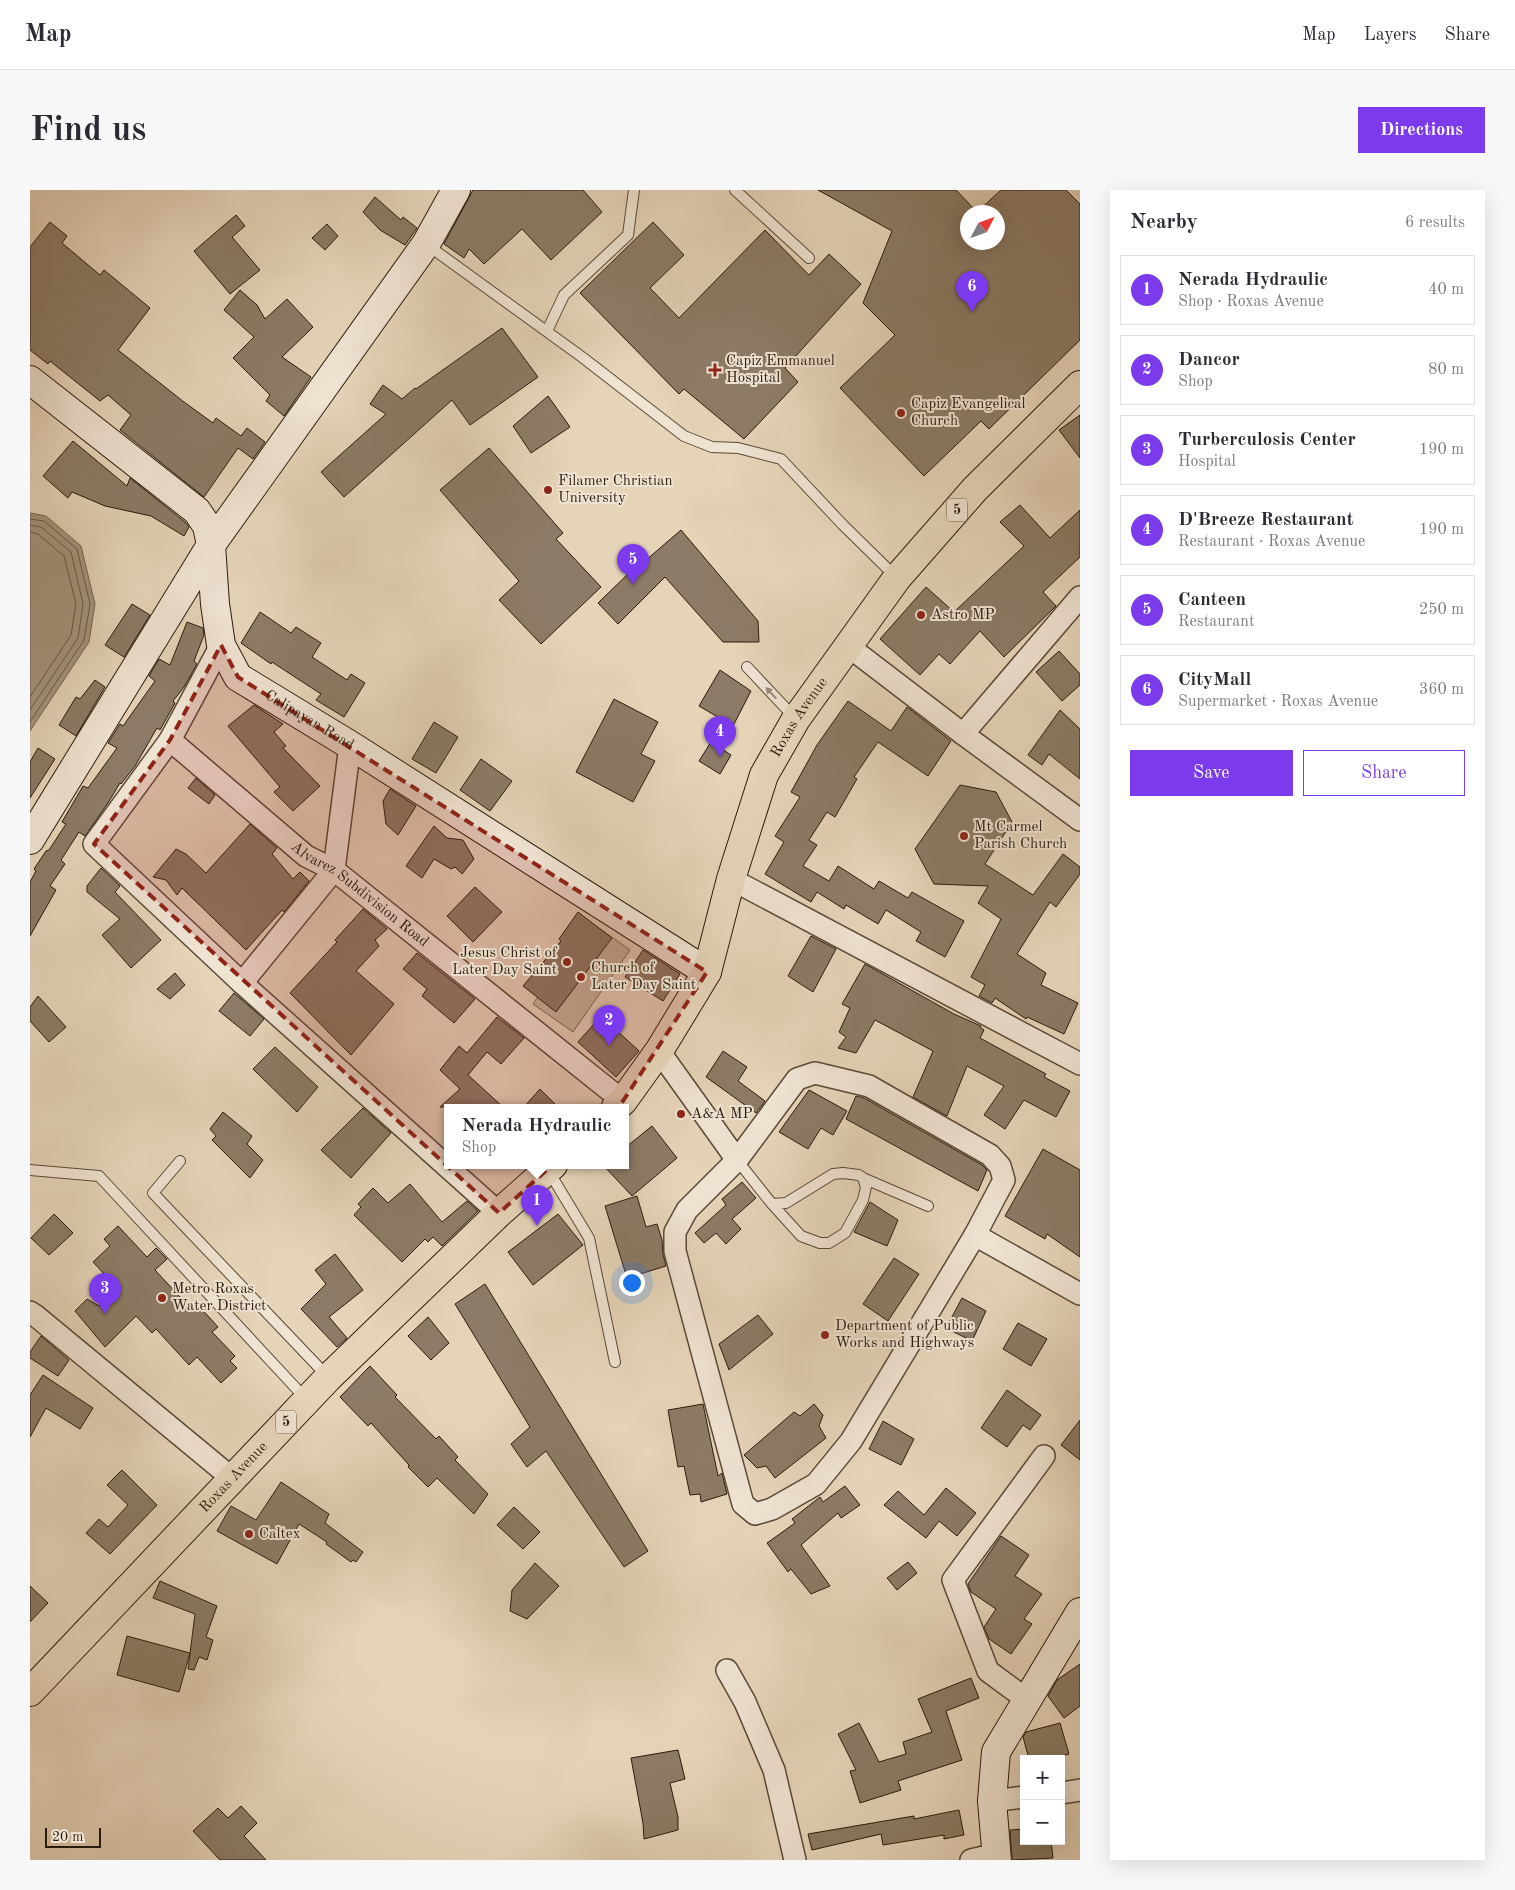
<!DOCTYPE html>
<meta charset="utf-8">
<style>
:root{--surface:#fff;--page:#f7f7f7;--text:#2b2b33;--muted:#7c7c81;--line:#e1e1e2;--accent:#7c3aed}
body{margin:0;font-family:"Old Standard TT",serif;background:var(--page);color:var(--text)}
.controls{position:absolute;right:15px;bottom:15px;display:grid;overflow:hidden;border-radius:0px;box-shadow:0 5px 20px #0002}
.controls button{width:45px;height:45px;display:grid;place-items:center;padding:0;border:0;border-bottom:1px solid var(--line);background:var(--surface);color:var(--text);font:25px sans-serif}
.compass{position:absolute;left:930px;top:15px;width:45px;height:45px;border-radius:50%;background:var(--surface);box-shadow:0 5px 20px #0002;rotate:49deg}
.scale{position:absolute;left:15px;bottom:12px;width:56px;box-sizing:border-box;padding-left:5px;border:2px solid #2b1b0d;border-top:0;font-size:14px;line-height:18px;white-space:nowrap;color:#2b1b0d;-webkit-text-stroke:4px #efe3d2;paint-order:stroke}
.you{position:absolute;left:601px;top:1092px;width:18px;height:18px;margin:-12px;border:4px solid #fff;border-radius:50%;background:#1a73e8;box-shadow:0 0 0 8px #1a73e833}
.badge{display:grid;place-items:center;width:32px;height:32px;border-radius:50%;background:var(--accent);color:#fff;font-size:16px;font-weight:700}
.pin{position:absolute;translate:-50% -41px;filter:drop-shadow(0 1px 2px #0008)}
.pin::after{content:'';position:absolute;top:26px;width:18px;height:15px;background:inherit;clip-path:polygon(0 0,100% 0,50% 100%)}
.popup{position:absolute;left:414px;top:914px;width:185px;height:65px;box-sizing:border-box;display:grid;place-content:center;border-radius:0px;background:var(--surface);filter:drop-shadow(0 1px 4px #0005);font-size:16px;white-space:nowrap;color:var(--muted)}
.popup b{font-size:19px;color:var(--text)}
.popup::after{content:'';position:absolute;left:50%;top:100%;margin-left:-10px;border:10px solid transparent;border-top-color:var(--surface)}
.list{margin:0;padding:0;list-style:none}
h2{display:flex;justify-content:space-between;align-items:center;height:65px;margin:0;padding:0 20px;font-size:21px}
h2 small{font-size:16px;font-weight:400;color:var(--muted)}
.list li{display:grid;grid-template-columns:32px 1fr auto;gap:15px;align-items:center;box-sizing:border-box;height:70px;margin:0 10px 10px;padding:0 10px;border:1px solid var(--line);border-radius:0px}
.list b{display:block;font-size:19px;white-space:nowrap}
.list p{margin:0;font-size:16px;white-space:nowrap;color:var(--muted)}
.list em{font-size:16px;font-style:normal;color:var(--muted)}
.actions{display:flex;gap:10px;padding:15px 20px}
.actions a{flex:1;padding:11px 0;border:1px solid var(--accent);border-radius:0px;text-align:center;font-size:18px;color:var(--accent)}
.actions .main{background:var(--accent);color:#fff}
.map{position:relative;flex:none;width:1050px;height:1670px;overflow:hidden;border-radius:0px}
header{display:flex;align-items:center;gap:30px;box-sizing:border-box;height:70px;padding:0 25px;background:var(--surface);border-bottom:1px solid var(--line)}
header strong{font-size:24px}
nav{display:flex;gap:28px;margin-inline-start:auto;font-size:18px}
.intro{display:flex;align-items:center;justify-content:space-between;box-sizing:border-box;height:120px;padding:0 30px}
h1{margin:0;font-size:35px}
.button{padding:12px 22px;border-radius:0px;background:var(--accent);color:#fff;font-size:18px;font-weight:700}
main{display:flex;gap:30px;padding:0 30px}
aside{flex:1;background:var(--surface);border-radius:0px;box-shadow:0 5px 20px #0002}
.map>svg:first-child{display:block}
.green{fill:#c6b59c;stroke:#786854}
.water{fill:#a6957f;stroke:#756451}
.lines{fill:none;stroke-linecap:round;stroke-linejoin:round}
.shore{stroke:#685846;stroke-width:1}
.building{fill:#8c7b66;stroke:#2b1b0d;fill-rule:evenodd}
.lane-casing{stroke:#5a4938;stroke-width:12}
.street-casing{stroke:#5a4938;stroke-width:24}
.secondary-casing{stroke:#2b1b0d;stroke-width:30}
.highway-casing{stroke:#2b1b0d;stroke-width:30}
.lane{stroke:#efe3d2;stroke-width:10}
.street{stroke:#efe3d2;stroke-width:21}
.secondary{stroke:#efe3d2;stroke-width:28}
.highway{stroke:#e6d4b9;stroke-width:28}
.oneway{fill:#978979}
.marked{fill:#8f2418;fill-opacity:0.2;stroke:#8f2418;stroke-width:4;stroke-dasharray:10 6;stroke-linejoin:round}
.poi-dot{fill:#8f2418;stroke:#efe3d2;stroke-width:2}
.labels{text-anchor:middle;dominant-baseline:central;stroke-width:4;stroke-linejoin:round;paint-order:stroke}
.shield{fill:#efe3d2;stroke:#665748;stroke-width:1}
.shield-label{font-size:14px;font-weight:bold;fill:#2b1b0d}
.poi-label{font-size:15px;fill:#2b1b0d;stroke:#efe3d2;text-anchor:start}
.street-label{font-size:15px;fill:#2b1b0d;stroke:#efe3d2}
</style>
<header>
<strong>Map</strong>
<nav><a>Map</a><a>Layers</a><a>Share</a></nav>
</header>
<div class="intro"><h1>Find us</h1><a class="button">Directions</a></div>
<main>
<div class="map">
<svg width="1050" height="1670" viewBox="0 0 1050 1670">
<rect width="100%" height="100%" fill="#e6d4b9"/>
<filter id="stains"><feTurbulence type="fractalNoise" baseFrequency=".004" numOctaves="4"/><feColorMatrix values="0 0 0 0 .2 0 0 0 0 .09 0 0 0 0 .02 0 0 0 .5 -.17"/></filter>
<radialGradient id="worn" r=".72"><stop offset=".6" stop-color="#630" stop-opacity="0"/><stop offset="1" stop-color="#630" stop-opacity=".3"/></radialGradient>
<path class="green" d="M559,731l41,29 -57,82 -40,-28z"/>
<path class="water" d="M0,323l16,3 35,30 14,58 -6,38 -59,89z"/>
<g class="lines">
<path class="shore" d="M0,329l14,2 33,28 13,55 -6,36 -54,82
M0,335l11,2 30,25 12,52 -5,34 -48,72
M0,342l8,2 26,22 12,48 -5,31 -41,62"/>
</g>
<path class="building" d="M443,0h110l19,22 -51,48 -29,-31 -38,35 -15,-15 -5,9 -20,-14z
M788,0h138l21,22 24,-22h65l14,14v136l-91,89 -8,-8 -57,55 -84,-88 55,-53 -32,-32 29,-72zM938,22h30v30h-30z
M345,7l26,23 2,-3 14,11 -12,17 -25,-15 -17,-18z
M206,25l9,11 -13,11 28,33 -30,24 -36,-43z
M20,32l17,14 -5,7 38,32 4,-5 46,38 -32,42 66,52 29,21 3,-5 25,18 6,-8 18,14 -12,17 -15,-11 -34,49 -84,-67 11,-15 -23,-20 -8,6 -50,-40 -2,3 -18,-14v-103z
M623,32l31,33 -34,33 29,30 86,-88 44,45 20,-21 32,30 -76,84 13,14 -54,57 -60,-50 -5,5 -99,-101z
M297,34l11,12 -13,14 -13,-12z
M210,100l17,15 8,14 22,-20 26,28 -31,30 29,20 -27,39 -18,-15 4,-6 -37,-37 21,-21 -30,-27z
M472,138l36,49 -68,48 -18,-25 -108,97 -23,-25 65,-58 -16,-10 13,-19 19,14 13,-11 1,1z
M518,206l22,31 -39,26 -18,-27z
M1050,225v43l-21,-28z
M43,251l54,45 3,-8 55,44 4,5 -5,9 -33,-20 -46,-10 -33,-14 -4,6 -25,-22z
M459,258l74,85 -7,6 45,48 -60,57 -42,-44 20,-19 -79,-91z
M990,315l30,33 30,-28v47l-37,35 13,14 -52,51 -24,-26 -30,33 -11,-10 -19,21 -40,-36 46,-52 28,25 70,-66 -24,-24z
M651,340l77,91 1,21h-36l-58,-65 -47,47 -20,-21 32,-31 1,1z
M102,414l18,11 -26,42 -19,-12z
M230,422l31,21 5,-6 25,16 -9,14 35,23 4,-6 14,9 -21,34 -28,-17 5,-6 -49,-32 -1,2 -30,-21z
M157,432l16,6 1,7 -10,26 3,3 -13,23 -11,14 2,2 -15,27 -3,-2 -22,38 -14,18 -1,-1 -12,20 -23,33 -6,-4 -18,28 4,4 -15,22 6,4 -26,46v-54l6,-11 -2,-2 12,-18 3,-1 17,-26 -4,-2 21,-36 5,2 29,-40 -9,-5 12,-19 3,2 32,-45 -6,-5 10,-17 11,6z
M1029,461l21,23v11l-18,16 -26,-29z
M690,480l31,21 -18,35 -34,-20z
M65,490l10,7 -29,49 -17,-11 17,-28 4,2z
M584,509l44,23 -17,32 14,7 -22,41 -57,-30z
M818,511l43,30 16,-24 44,34 -23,35 -50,-34 -24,35 3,2 -22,38 -8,-5 -18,28 8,5 -14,21 26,15 9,-15 36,23 5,-8 29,17 4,-6 52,29 -19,36 -29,-16 5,-9 -35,-22 -8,14 -32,-19 -2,4 -27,-17 -6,10 -46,-28 19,-32 -9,-6 25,-39 -9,-5 26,-47z
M224,515l29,19 -9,8 12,14 -3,2 37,38 -27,25 -19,-19 6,-5 -52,-61z
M1030,520l20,19v50l-31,-25 -7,11 -14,-10z
M404,532l24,15 -22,36 -24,-14z
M681,552l20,13 -11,19 -21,-13z
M8,558l17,11 -25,39v-36z
M451,569l31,22 -22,30 -30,-21z
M166,588l19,17 -6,9 -21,-16z
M930,595l36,7 16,30 -27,42 48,31 30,-41 17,13v7l-24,33 -6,-5 -33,52 29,19 -5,12 37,18 -14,31 -37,-17 -1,2 -31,-21 -3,5 -13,-7 6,-11 -14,-8 30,-58 -23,-16 10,-17 -54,-2 -19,-35z
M360,599l26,17 -18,29 -12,-11 -3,-23z
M220,634l27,24 -5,6 21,25 7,-7 9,9 -25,31 -2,-2 -36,40 -64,-62 -5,7 -11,-15 -13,-3 23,-28 10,5 20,19z
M404,636l13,12 16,2 11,19 -12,15 -7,-7 -4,2 -17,-10 -12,19 -16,-12z
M71,678l19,18 -5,6 46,48 -30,28 -29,-33 18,-16 -33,-27v-6z
M445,697l27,25 -29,30 -26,-26z
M333,719l24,20 -12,11 4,6 -23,25 38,33 -43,51 -61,-62 47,-51 -2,-2z
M548,722l34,26 -56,74 -33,-26 38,-45 -2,-2z
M781,746l25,13 -23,43 -25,-16z
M613,760l37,24 -17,27 -38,-24z
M387,763l58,46 -21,24 -32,-27 5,-7 -24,-20z
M835,774l89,50 27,12 -1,1 4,3 -4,8 66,36 -2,3 26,14 -14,26 -32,-17 -19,29 -21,-14 20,-29 -37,-20 -20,50 -34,-19 20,-46 -58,-31 -19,33 -18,-5 8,-11 -7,-5 11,-24 -8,-4z
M145,783l10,12 -15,14 -13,-10z
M204,803l30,26 -14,17 -31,-25z
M8,806l28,31 -17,15 -19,-21v-14z
M571,826l38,35 -23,26 -38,-35z
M467,827l27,21 -23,26 -14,-12 -19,23 35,32h-63l20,-18 -20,-19 19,-24 8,7z
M245,857l43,40 -21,25 -44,-43z
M693,861l24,16 -9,14 27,20 -9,12 -50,-36z
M510,899l18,18h-34z
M779,900l38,21 -14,24 -12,-7 -13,21 -29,-17z
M826,906l8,2 118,67 5,5 -9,21 -132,-72z
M333,918l28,25 -40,45 -30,-28z
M193,922l29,24 -5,8 16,16 -13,18 -38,-38 4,-4 -6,-7z
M622,936l25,32 -45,38 -29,-31h23v-18z
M1013,959l37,21v87l-33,-23 -2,5 -40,-23z
M712,992l14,16 -24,21 9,10 -15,15 -10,-11 -12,10 -9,-10 31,-28 -4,-6z
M380,994l32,38 25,-21 11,10 -36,35 -9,-9 -5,5 -3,-3 -23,23 -48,-47 7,-8 -3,-3 15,-16 15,15z
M607,1006l9,31 11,-3 5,16 1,14 3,12 -39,12 -22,-72z
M840,1012l28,18 -11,26 -33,-14z
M24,1024l19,19 -24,22 -18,-17z
M528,1024l25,31 -50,40 -25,-33z
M88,1036l29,31 9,-9 11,11 -12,11 37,40 6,-5 20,22 -6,5 23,24 -5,5 7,7 -16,15 -24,-26 -8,8 -33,-36 -4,4 -16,-17 -31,31 -30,-36 12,-12 12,7 1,-2 -10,-9 17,-18 -14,-15 17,-16 -6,-7z
M305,1064l28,36 -34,27 18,21 -10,9 -36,-38 25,-25 -11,-14z
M864,1068l25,16 -31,47 -25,-17z
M455,1094l163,267 -24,16 -78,-116 -19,16 -16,-23 19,-17 -75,-123z
M932,1108l24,13 -14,30 -26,-13z
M728,1125l15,19 -44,36 -10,-26z
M398,1127l21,26 -18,17 -23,-24z
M988,1133l29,16 -16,27 -28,-17z
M11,1146l28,24 -11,16 -28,-18v-6z
M340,1176l27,29 -2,2 41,42 3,-3 19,21 -3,3 33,34 -14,20 -37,-36 -9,9 -20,-20 1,-2 -38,-42 -3,3 -28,-29z
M13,1185l50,33 -13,21 -34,-21 -16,29v-42z
M977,1200l34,25 -11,15 -7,-5 -16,22 -26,-19z
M673,1214l15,72 4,-3 5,21 -26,8 -1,-8 -10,1 -6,-29 -6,1 -10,-57z
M784,1214l9,11 -4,11 7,12 -51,40 -9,-12 -9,2 -13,-13 50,-43 6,4z
M1050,1230v40l-19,-15z
M853,1231l31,18 -13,26 -32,-16z
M92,1280l35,35 -47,49 -24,-21 13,-14 9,8 20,-22 -21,-20z
M251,1292l48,32 -4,9 38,29 -7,10 -3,-2 -2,2 -25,-18 1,-2 -28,-18 -22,40 -60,-33 14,-25 25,14z
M815,1296l15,19 -19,13 -3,-5 -37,32 29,41 -19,8 -20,-25 -3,3 -21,-29 28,-20 -3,-4 28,-22 3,5z
M916,1298l30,25 -19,23 -18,-15 -13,17 -42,-33 14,-14 26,24z
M484,1317l26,25 -17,17 -26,-24z
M971,1346l28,19 -14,21 27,18 -18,25 8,5 -21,30 -22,-15 -5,-12 12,-18 -25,-17 -3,-8z
M878,1372l9,11 -20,17 -10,-12z
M505,1373l24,23 -32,33 -17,-8 2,-21z
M130,1391l57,25 -11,31 7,3 -6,20 -8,-3 -5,13 -6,-1 7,-55 -42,-16z
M0,1396l18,17 -18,19z
M97,1446l63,17 -11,39 -62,-17z
M1050,1474v42l-16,12 -16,-22 9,-16z
M941,1488l8,20 -33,13 16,49 -64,21 3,9 -41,13 -10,-32 6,-1 -18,-36 21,-11 20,39 27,-8 -3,-12 29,-10 -14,-33z
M1030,1533l9,31 -17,5h-23l-6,-22 3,-5z
M648,1560l7,29 -15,4 8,34v13l-34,9 -1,-16 -12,-65z
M211,1616l16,17 -13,13 22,24h-46l-27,-29 25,-23 10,10z
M929,1620l5,25 -20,4v-4l-61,10 -2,-11 -69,16 -4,-16 106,-18v3z
M994,1639v12h27l2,17 -41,2 -2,-30z"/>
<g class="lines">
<g class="lane-casing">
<path id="lane" d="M705,0l74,68
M396,54l156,113 102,79 28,11 26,1 43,11 62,66 54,53
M517,141l17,-36 64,-60 6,-45
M717,477l48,51
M707,970l35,44 29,32 19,7h9l16,-10 18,-33 3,-13 -3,-9 -4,-3 -16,-2 -10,1 -47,29 -14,1
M150,971l-27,32 175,184
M0,980l69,6 207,223
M518,980l41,68 26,124
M833,988l65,28"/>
</g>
<g class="street-casing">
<g id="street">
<path d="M191,455l-51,95 -76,104 148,139 257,230"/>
<path d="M818,456l115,88 117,86"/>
<path d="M933,544l117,-137"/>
<path id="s1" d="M140,550l136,116 28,14 289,231"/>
<path d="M701,689l349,185"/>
<path d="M212,793l92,-113 16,-125"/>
<path d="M629,861l78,109"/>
<path d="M785,883l54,13 121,69 10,11 4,14 -29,55 -124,206 -35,43 -44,25 -17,5 -12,-10 -68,-253v-19l12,-22 50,-50 60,-81z"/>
<path d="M945,1045l105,59"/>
<path d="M0,1122l6,4 197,163"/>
<path d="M697,1480l18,32 29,68 21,90"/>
<path d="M996,1509l-38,-28 -35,-91 91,-124"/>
<path d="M1031,1603l19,-3"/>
<path d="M962,1611l32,-4"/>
<path d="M941,1670l26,-6"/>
</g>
</g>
<g class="secondary-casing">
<g id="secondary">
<path id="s2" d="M0,190l167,131 10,15 4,19 4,59 6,41 17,32 112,68 357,227"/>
<path d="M0,650l181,-295 215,-301 30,-54"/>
<path d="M967,1670l-5,-59 4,-49 84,-140"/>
</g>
</g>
<g class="highway-casing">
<g id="highway">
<path id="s3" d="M586,917l7,-6 36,-50 48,-79 24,-93 33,-104 32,-56 101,-141 78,-89 105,-104"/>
<path id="s4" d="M0,1502l298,-314 171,-165 54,-48"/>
</g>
</g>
<use href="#lane" class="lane"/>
<use href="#street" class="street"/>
<use href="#secondary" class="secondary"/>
<use href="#highway" class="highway"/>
</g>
<defs><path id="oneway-solid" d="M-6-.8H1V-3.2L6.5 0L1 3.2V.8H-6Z" transform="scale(1.25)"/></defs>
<use class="oneway" href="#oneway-solid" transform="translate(741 503) rotate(-133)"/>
<path class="marked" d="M191,455l17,32 469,295 -84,129 -124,112 -405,-369 76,-104z"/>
<g class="poi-dot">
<path d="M682.5 172.5h5v5h5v5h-5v5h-5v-5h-5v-5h5z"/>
<circle cx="871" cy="223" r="5"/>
<circle cx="518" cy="300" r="5"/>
<circle cx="891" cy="425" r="5"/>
<circle cx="934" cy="646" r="5"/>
<circle cx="537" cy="772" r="5"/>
<circle cx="551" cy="787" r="5"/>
<circle cx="651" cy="924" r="5"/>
<circle cx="132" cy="1108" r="5"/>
<circle cx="795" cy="1145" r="5"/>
<circle cx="219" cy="1344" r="5"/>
</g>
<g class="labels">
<g class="shield">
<rect x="917" y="308.5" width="20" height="23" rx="4"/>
<rect x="246" y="1220.5" width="20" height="23" rx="4"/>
</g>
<g class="shield-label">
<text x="927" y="320">5</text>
<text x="256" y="1232">5</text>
</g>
<g class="poi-label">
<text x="696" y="171">Capiz Emmanuel<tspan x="696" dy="17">Hospital</tspan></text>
<text x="881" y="214">Capiz Evangelical<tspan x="881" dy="17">Church</tspan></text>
<text x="528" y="291">Filamer Christian<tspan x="528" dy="17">University</tspan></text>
<text x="901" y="425">Astro MP</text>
<text x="944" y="637">Mt Carmel<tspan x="944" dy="17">Parish Church</tspan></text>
<text x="527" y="763" text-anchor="end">Jesus Christ of<tspan x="527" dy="17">Later Day Saint</tspan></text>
<text x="561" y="778">Church of<tspan x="561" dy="17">Later Day Saint</tspan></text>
<text x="661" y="924">A&amp;A MP</text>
<text x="142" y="1099">Metro Roxas<tspan x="142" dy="17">Water District</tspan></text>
<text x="805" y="1136">Department of Public<tspan x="805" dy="17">Works and Highways</tspan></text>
<text x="229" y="1344">Caltex</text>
</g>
<g class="street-label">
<text stroke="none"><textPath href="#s3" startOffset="436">Roxas Avenue</textPath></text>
<text stroke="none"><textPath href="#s2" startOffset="470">Calipayan Road</textPath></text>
<text stroke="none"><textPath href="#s1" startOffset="245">Alvarez Subdivision Road</textPath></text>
<text stroke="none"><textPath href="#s4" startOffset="296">Roxas Avenue</textPath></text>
</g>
</g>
<rect width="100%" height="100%" filter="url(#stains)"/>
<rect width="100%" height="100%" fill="url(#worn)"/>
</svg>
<div class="controls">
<button>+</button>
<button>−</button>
</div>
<svg class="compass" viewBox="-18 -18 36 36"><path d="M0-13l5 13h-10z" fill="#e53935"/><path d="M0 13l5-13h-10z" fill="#7c7c81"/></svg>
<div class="scale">20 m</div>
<div class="you"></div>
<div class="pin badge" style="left:507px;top:1036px">1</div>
<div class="popup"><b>Nerada Hydraulic</b>Shop</div>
<div class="pin badge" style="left:579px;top:856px">2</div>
<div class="pin badge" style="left:75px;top:1124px">3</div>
<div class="pin badge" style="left:690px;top:567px">4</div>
<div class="pin badge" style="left:603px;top:395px">5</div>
<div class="pin badge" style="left:942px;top:122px">6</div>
</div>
<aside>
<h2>Nearby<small>6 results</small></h2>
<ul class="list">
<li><span class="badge">1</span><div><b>Nerada Hydraulic</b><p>Shop · Roxas Avenue</p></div><em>40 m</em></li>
<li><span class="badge">2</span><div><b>Dancor</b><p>Shop</p></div><em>80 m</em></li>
<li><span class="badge">3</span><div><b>Turberculosis Center</b><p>Hospital</p></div><em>190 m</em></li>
<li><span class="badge">4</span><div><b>D'Breeze Restaurant</b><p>Restaurant · Roxas Avenue</p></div><em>190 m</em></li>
<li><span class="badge">5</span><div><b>Canteen</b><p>Restaurant</p></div><em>250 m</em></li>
<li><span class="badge">6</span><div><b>CityMall</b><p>Supermarket · Roxas Avenue</p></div><em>360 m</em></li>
</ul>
<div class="actions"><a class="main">Save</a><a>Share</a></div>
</aside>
</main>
